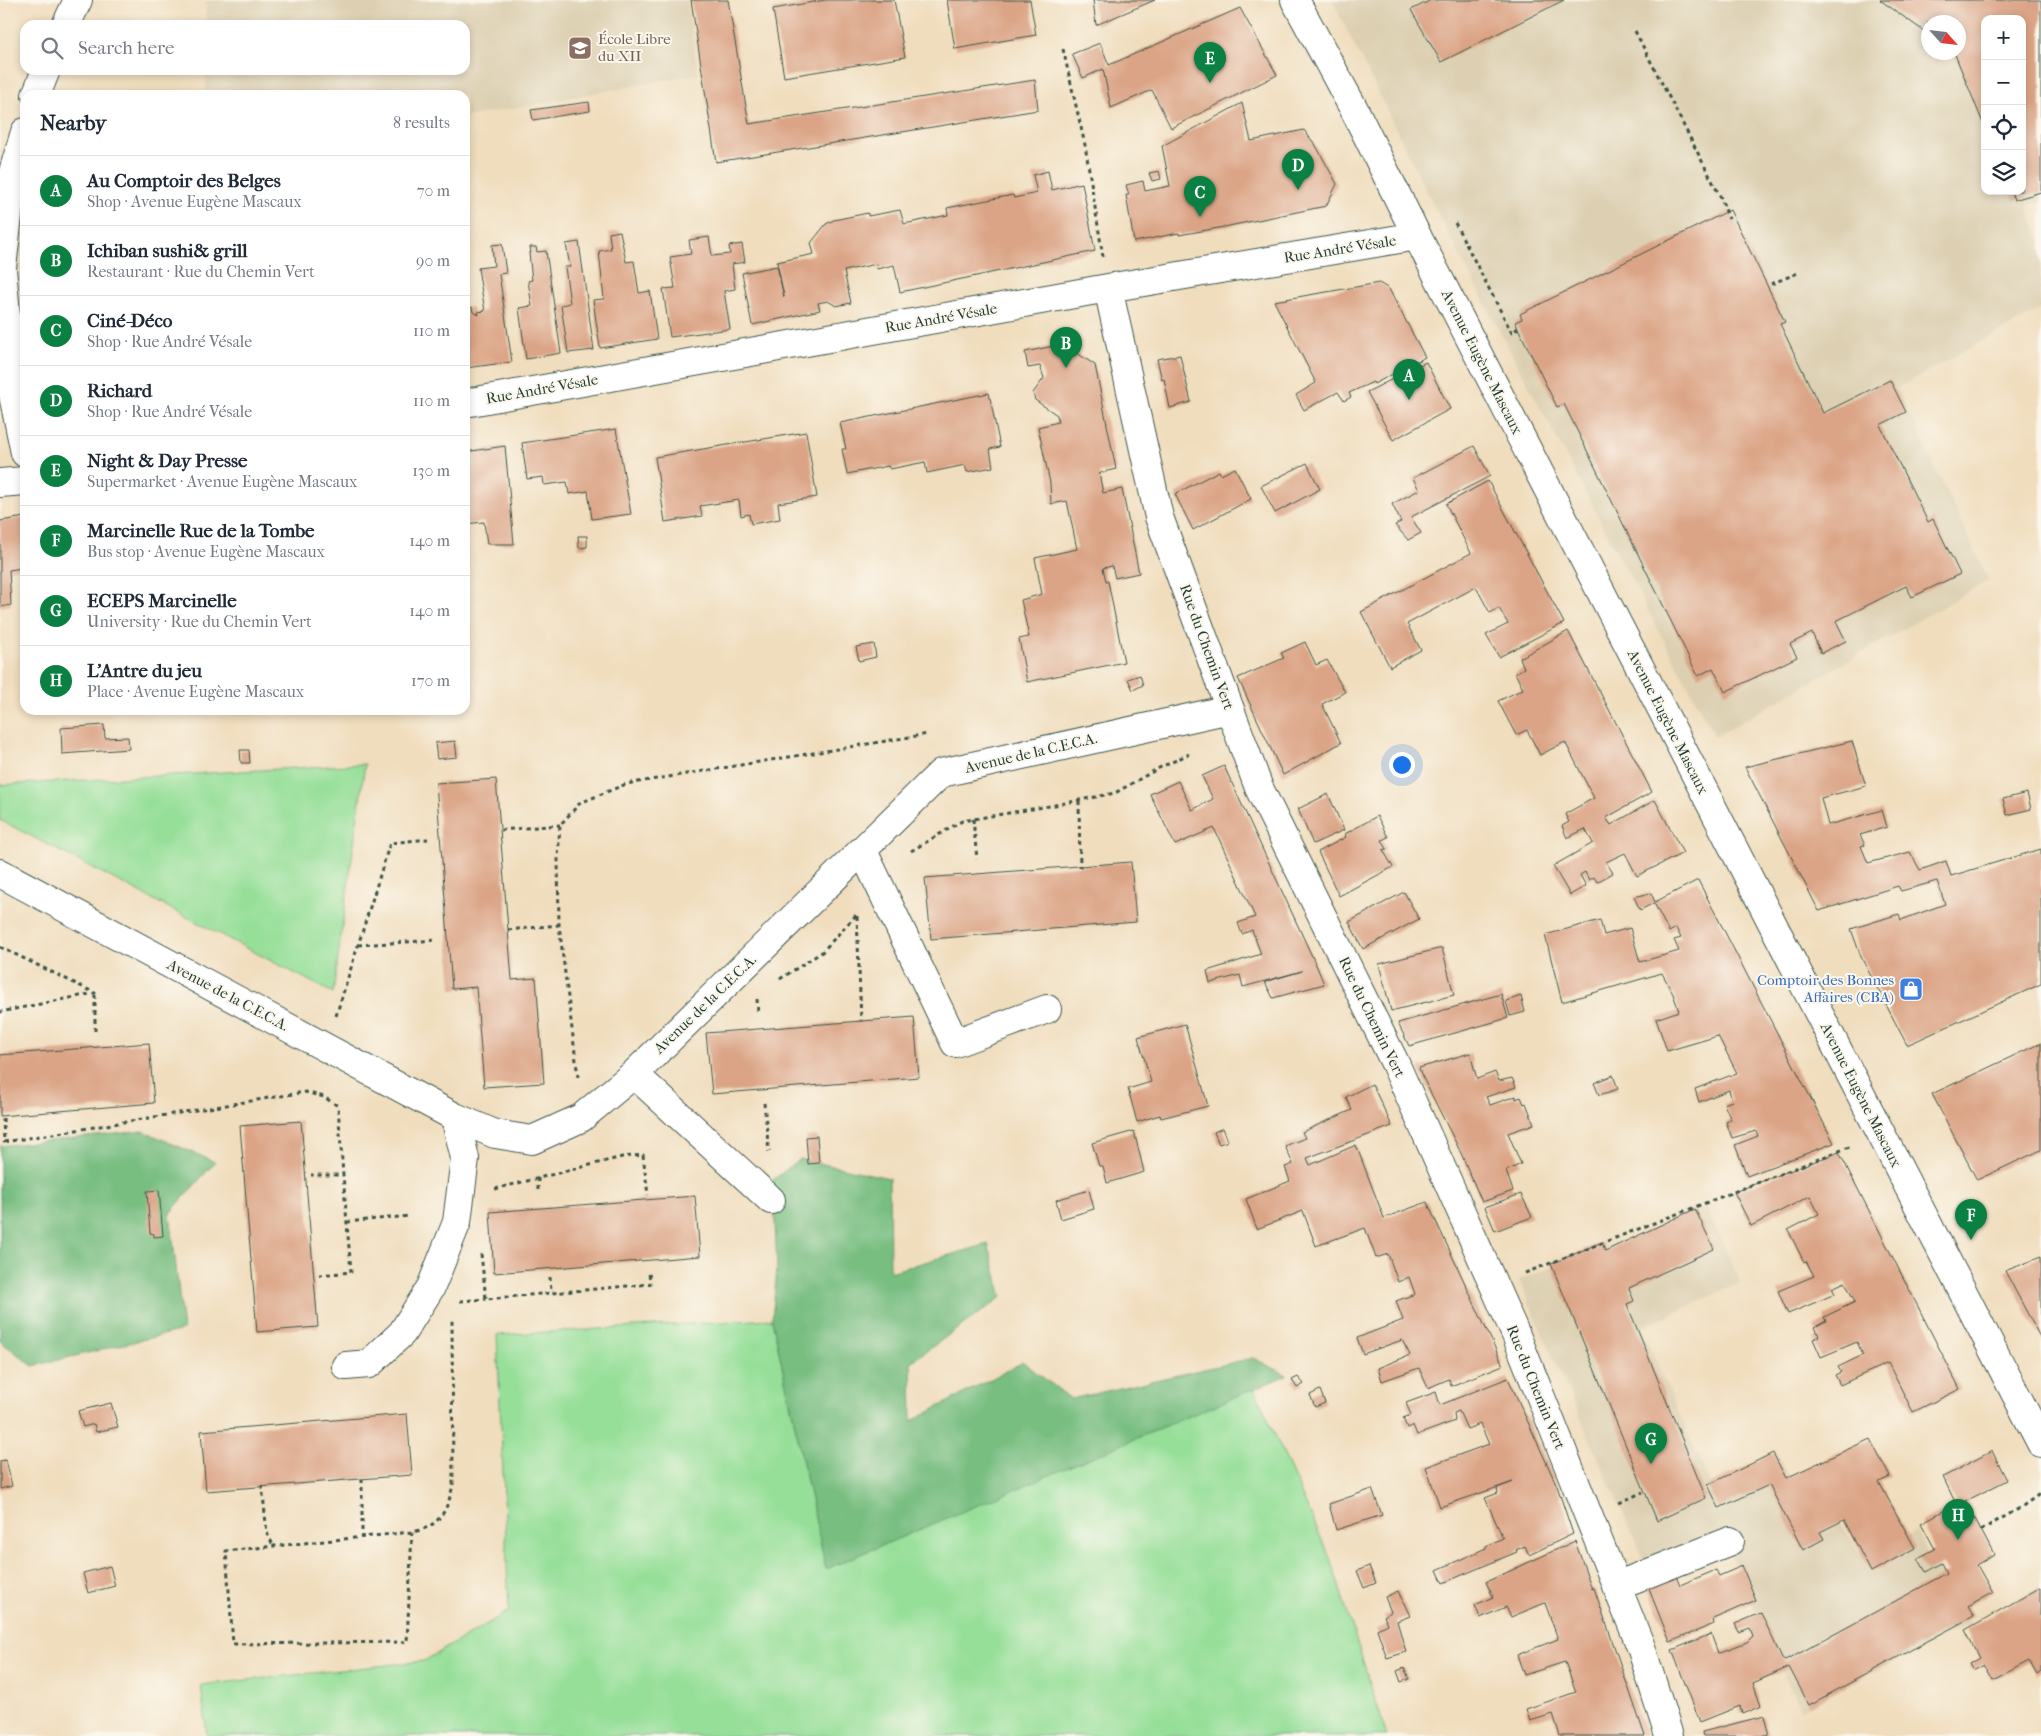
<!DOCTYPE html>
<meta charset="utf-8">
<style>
:root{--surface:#fff;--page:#f6f6f7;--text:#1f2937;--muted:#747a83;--line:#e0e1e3;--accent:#0b8043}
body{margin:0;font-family:"IM FELL French Canon",serif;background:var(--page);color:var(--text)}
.controls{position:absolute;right:15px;top:15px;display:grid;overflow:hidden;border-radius:10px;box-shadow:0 2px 8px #0003}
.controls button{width:45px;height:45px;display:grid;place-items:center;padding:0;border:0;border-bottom:1px solid var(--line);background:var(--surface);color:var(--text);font:25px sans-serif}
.compass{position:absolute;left:1921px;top:15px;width:45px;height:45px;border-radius:50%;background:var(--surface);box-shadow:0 2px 8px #0003;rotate:117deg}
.you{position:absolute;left:1401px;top:764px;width:18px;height:18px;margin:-12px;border:4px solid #fff;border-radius:50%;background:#1a73e8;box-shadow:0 0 0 8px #1a73e833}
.badge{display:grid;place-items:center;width:32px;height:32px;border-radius:50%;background:var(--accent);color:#fff;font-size:16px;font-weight:700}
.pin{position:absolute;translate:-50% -41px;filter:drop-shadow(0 1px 2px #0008)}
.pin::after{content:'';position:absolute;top:26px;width:18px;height:15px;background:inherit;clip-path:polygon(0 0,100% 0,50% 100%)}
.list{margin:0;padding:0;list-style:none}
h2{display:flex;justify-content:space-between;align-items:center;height:65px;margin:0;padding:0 20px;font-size:21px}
h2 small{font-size:16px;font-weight:400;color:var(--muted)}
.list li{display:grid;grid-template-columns:32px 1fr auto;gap:15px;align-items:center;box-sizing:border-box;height:70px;padding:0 20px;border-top:1px solid var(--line)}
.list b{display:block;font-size:19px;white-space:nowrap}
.list p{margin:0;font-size:16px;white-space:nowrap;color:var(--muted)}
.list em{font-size:16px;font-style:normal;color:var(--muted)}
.icon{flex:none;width:28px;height:28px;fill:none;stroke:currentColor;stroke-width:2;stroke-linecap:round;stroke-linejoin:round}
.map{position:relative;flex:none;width:2041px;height:1736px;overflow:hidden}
.search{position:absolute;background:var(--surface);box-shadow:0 2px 8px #0003;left:20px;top:20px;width:450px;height:55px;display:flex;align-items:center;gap:12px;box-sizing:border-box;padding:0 18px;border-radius:15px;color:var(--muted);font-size:19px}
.panel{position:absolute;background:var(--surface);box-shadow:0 2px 8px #0003;left:20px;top:90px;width:450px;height:625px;border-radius:15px}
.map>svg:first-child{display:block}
.built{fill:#ddd0b2;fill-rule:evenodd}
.green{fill:#96df99;stroke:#5a8e66}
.forest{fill:#78be81;stroke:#4c7e5a}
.building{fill:#dba486}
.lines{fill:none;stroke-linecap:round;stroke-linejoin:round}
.minor-casing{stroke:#3e5549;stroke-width:30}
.major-casing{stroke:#3e5549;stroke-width:30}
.highway-casing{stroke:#3e5549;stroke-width:30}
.path{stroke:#3e5549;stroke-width:3;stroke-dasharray:4 4;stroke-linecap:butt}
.minor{stroke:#fff;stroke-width:28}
.major{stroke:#fff;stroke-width:28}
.highway{stroke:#fff;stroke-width:28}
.labels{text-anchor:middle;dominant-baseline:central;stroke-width:4;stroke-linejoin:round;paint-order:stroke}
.education-label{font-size:15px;fill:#785e54;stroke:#fbf7ec;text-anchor:start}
.street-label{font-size:15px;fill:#1f3d34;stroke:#fbf7ec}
.shop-label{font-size:15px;fill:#366cbe;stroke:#fbf7ec;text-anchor:end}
</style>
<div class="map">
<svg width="2041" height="1736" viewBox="0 0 2041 1736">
<rect width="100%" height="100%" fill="#fbf7ec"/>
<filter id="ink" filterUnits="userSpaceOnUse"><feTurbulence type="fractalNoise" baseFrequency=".02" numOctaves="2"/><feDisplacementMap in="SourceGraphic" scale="10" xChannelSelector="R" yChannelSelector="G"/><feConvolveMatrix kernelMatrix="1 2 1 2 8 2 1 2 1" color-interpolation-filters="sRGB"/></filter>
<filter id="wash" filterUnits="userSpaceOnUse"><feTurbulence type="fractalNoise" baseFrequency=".0096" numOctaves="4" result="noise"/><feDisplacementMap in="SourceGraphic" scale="20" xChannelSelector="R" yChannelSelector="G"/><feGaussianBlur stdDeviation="1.12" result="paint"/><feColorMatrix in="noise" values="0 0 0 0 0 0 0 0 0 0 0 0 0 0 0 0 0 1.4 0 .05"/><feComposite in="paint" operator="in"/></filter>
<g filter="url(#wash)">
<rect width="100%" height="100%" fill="#f0ddbd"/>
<path class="built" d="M206,0h481l11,74 -233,43v-22h-259v-25h259v-45h-260z
M1332,0h709v201l-14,5 14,37v66l-144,79 92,192 -274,157 -271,-511zM1985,19h37v172h-37zM1928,22h30v30h-30z
M1706,1207l35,76 -100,44 70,159 65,-34 42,81 22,-11 22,35 54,-27 18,35 37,58 -171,87 -81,-180 -75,31 -125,-281z"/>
<path class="green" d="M365,764l-32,229 -333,-173v-35z
M772,1319l54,249 428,-180 76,170 57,178h-1180l-6,-51 223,-24 85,-50 -12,-276z"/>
<path class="forest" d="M143,1131l72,31 -45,51 13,117 -150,36 -33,-25v-195z
M800,1159l89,19 1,94 98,-28 14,53 -91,65 1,59 111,-59 48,37 182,-41 34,17 -461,194 -54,-250 5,-50 -4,-89z"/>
<g id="blocks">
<path class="building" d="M691,0h37l21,124 286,-44 3,30 -322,52z
M825,0h69l11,57 -121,20 -11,-68z
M947,0h83l6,35 -81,14z
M1093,0h62l-59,25z
M1431,0h133l-123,62 -30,-52z
M1880,0h161v192l-27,8 -3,-9h11v-172h-37v109l-31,-76h4v-30h-30v12z
M1240,8l37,67 -106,53 -19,-38 -41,18 -8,-39 -20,9 -11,-24 28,-11 9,22z
M589,102l1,9 -57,9 -2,-10z
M1242,103l9,38 53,-11 9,12h1l23,42 -11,22 -102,21 -45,8v-2l-45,9 -8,-47h3l-3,-10 17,-4 2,10 25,-5 -8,-40z
M1048,171l4,19 30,-7 13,68 -195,41 -6,-27 -17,4 -1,-5 -32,7 7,32 -15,3 -8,-5 -10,2 2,7 -68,15 -10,-52 35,-7 7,31 -7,-35 37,-8 -3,-11 15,-19 8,-4 34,-7v3l32,-6 4,14 44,-9 -1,-7 66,-13 1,3 23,-5 -4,-18z
M1159,171l2,8 -9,2 -3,-8z
M1730,210l55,112 -5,2 43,89 67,-33 16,32 -26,13 48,97 5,-3 27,55 -48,23 -6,-11 -70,35 10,20 -25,12 -9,-20 -22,11 7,13 -72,35 -12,-24 -15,8 -134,-272 -7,3 -42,-85 7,-3 -2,-5z
M620,231l6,31 8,-1 5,32 11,-2 7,48 -57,9 -7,-48 11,-1 -5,-48 12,-2 -2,-16z
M709,237l3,19 18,-2 -1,-8 13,-2 3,18 -13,2 3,25 -11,2 6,38 -60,8 -7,-48 12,-1 -5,-31 21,-3 -2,-14z
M579,242l15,108 -26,3 -7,-48 9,-2 -5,-36h5l-4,-23z
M502,244l4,29 -7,1 13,88 -47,6v-60l7,-1 1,5 6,3 -1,-3 7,-1 -7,-43 16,-2 -2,-21z
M530,247h6l1,5 9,-1 15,102 -35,6 -7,-51 13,-2 -4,-25 4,-1 -3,-27h2z
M1379,283l10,6 36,68 -51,27 -1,-2 -24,11 2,4 -7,4 -6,-9 -34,18 -8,-15 20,-12 -42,-82z
M1063,344l32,21 21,104 -17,4 4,20 19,-4 17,84 -24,5 -3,-12 -9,2 3,13h2l16,81 -97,20 -8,-43 10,-2 -8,-37 21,-6 -7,-36 42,-9 -10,-48 -16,3 -1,-21 -12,-56 20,-5 -1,-7 -22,-15 -2,-7 11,-15 -4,-12 -12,2 -3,-16z
M1180,355l11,47 -21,6 -6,-29 -2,1 -5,-21z
M1426,362l24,47 -57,31 -26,-48z
M989,393l11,54 -10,2 3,18 -26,5 -2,-7 -38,8 -2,-11 -35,7 -2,-3 -41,8 -5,-25h4l-6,-26z
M616,429l15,85 -39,5 -4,-28 -19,3 -2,-12 -23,3 -1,-8 -16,2 -5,-36z
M806,432l11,65 -39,6 2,16 -29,5 -2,-10 -8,2 -2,-16 -39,6 2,10 -37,6 -10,-65z
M505,446l9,98h-27l-3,-22 -19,2v-72z
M1474,446l16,30 -79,41 10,16 -13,7 -13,-15 6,-3 -9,-18 27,-14 -6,-12z
M1307,463l13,26 -45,24 -14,-27z
M1235,468l16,31 -58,31 -18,-36 44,-23 2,4z
M1488,481l76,142 -65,34 -13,-22 22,-11 -9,-16 -9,5 -14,-26 -69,37 14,26 -31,17 -29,-55 110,-59 -25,-49z
M25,517v80h-2l-1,-29 -13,2 2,35 -11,2v-86z
M578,536h9v11l-8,1z
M1568,631l84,161 -46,26 5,7 44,-25 28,53 -46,23 -12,-23 -19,9 7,11 -16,9 -3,-5 -5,3 -4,-8 -5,3 6,11 -16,9 -17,-29 40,-23 -8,-14 -18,9 -5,-12 7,-4 -4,-8 29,-16 -29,-56 -25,13 -13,-25 -11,5 -18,-34 25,-12 -8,-16 9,-5 -4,-10z
M1305,642l11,23 11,-5 18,32 -23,12 19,39 -58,32 -45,-97 46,-20 -3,-5z
M874,644l2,13 -17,4 -3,-14z
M1140,675l3,10 -10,5 -5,-11z
M104,725l1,13 23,-1 1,12 -67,5 -1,-26z
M455,741l2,16 -20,2 -2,-16z
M1852,741l14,45 -45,12 7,27 54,-15 5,17 -27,8 5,10 -4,1 7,17 42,-11 10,18 26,-9 5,15 90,-27v135l-134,61 -46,-88 -10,-28 48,-15 2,6 44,-16 -8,-23 -36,10 -3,-5 -79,25 -74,-144z
M240,750h9l1,13h-9z
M1224,766l93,201 7,17 -51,14 -8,-16 37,-11 -59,16 -3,-12 -30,8 -3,-12 54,-17 -9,-24 -10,4 -4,-11 17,-6 -41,-89 -39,17 -25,-51 28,-13 14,29 21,-11 -11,-23z
M496,779l16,201 24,-2 8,105 -60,4 -8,-100 -24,2 -16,-206z
M2027,793l4,16 -24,6 -4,-16z
M1328,794l16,36 -31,14 -15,-35z
M1377,816l11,21 -6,3 5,9 -4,1 10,17 -54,29 -21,-44 28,-15 -1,-3z
M1131,862l5,60 -205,17 -6,-61z
M1698,880l136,263 -87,33 -12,-31 23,-9 -2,-5 -24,7 -6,-16 5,-2 -7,-16 8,-3 -3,-11 -30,12 -4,-13 42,-16 -19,-37 -51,15 -11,-32 23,-8 -6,-17 -11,-21 -100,29 -17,-67 55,-15 4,15 26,-7 10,34 39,-11 -5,-11 7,-2 -5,-10 -7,4 -15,-29 -14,7 -6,-13 17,-4 4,9z
M1404,892l15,27 -56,30 -14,-27z
M1442,948l12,47 -63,16 -12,-47z
M1501,994l7,24 -99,28 -11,-23z
M1521,996l4,16 -15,4 -4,-15z
M914,1017l5,60 -207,17 -6,-61z
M1185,1024l23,82 -47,12 -1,-3 -23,7 -9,-33 23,-7 -13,-45z
M149,1043l5,60 -154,13v-61z
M2041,1043v107l-64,30 -45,-86z
M1470,1053l7,26 18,-7 4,9 13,-3 4,9 -30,10 4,8 26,-9v3l5,-2 3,7 2,-1 8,21 -26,9 13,31 -15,7 7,20 -31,11 -22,-51 -39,-77 -2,-6z
M1613,1075l5,14 -19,6 -5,-12z
M1372,1084l20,42 -85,32 3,7 46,-20 28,73 43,-16 76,163 -52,21 -2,-7 -21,9 -9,-20 -37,13 -4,-13 32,-13 -8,-15 -39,14 -6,-16 46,-18 -7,-19 19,-7 -6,-17 -11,5 -10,-28 -12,4 -11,-30 -49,18 -13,-35 -46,18 -11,-30 44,-18 -5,-14 8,-3 -8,-18 20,-8 -3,-6 50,-22 -6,-13z
M301,1121l17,206 -61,5 -17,-206z
M1223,1128l5,13 -9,3 -5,-12z
M1134,1131l10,41 -37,11 -4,-17h-4l-7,-23z
M817,1136l2,27 -11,1 -2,-27z
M1839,1152l121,237 -47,23 -25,-49 -48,22 -5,-10 6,-3 -3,-5 25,-12 -6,-13 -36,15 -8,-18 6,-3 -4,-9 11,-6 -2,-4 31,-15 -10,-20 -13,6 3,6 -47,20 -10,-23 36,-15 -8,-15 -2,1 -16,-32 31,-16 -9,-18 -59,30 -17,-34z
M159,1190l4,46 -9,1v-3l-4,-1 -3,-42z
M1089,1190l5,19 -33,10 -5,-19z
M1521,1194l11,23 -37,14 -10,-24z
M695,1196l5,60 -206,17 -4,-61z
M1695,1209l19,40 -85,39 5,13 -7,3 79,194 -49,23 -106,-257 51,-22 3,9z
M2041,1257v82l-36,-68z
M1298,1377l6,7 -7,4 -5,-8z
M1508,1378l49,108 16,48 -44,21 -4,-9 -9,4 1,2 -74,31 -6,-13 49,-22v-2l17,-8 -18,-40 13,-5 -1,-5 16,-6 -73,25 -14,-40 63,-23 -9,-20 -13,5 -8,-18 -5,2 1,8 -38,14 -4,-10 -6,3 -4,-10 8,-3 -5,-12 30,-11 4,13z
M1320,1390l5,13 -10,4 -5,-12z
M111,1403l7,24 -22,5 -2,-8 -11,3 -5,-16z
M407,1414l5,61 -206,16 -5,-60z
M1870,1439l20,38 -11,5 36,66 -44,24 -27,-52 -24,12 4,7 -21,11 -34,-65 -50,23 -11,-23 65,-32 13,25z
M1992,1451l15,29 -41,21 28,54 -17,10 16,28 -25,13 6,10 -165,89 -20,-38 -36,16 8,23 -19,8 -2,-8 -40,16 -28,-72 39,-16 7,19 29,-11 6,-6 -3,-8 -11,4 -4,-8 26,-11 21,46 3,2 162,-88 -5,-10 -16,9 -8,-14 17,-9 -14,-26 35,-19 -13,-27z
M6,1460l6,26 -12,3v-28z
M1372,1489l10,26 -46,15 -7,-26z
M1575,1541l17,48 2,-1 51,148h-85l-7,-22 -23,7 -4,-12 50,-17 -11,-30 -41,13 -7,-20 41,-16 -13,-36 -34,14 -5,-10 -26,11 -5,-13 18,-8 -7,-15z
M110,1566l5,20 -27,7 -5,-20z
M1369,1566l7,17 -12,5 -7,-17z
M1742,1566l14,34 -43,19 1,5 -44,18 -23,-58 28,-11 5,12 36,-15 3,6z
M2041,1587v85l-4,3 -8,-14 -36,19 -9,-16 -11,6 -4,-7 10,-6 -14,-27z
M1398,1591l12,25 -13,5 9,31 -19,6 -10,-29 10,-5 -3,-8 7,-4 -6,-15z
M1404,1668l5,11 -8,3 -4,-11z
M1764,1716l5,20h-66l-1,-4z"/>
</g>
</g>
<g filter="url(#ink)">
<use href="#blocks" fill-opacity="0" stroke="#3e5549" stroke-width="1"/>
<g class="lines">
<g class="minor-casing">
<path id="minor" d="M1108,288l51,229 100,271 136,275 121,272 125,312 28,89
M465,403l643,-115 309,-52
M0,483l25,-2
M863,851l92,192 92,-34
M0,873l455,244 40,17 37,6 49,-22 53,-44 307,-301 289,-64
M634,1074l137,126
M346,1366l23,-2 33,-31 29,-46 26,-65 8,-64 -10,-41
M1616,1586l114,-45"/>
</g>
<g class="major-casing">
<path id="major" d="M1295,0l60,111 62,125 624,1207"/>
</g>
<g class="highway-casing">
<path id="highway" d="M66,25l12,-25
M36,95l10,-25
M25,132l-12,40 -11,96 11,127 12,58"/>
</g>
<path class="path" d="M1635,31l85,165 9,23
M1063,49l22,96 18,112
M1455,223l57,110 6,-5
M1771,284l27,-11
M1079,801l1,67
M973,819l4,40
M501,830l59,-5
M911,851l51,-30 93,-16 60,-12 44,-25 30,-14
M857,916l4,105
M508,930l51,-5
M358,945l79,-5
M0,947l95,46 -95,19
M780,979l42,-27 35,-38
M757,999l1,14
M336,1016l54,-173 38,-4
M95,1031v-38
M578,1077l-19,-152 -1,-67 2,-33 20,-22 46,-19 302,-50
M764,1103l5,49
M3,1118l1,24 301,-50 19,5 14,9 5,69h-32
M538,1178v13
M495,1189l127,-32 21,-2 5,40
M347,1222l63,-6
M481,1254l5,45 164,-15 -1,-12
M1525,1273l327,-127
M319,1275l32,-3 -8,-97
M550,1277l1,15
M460,1301l26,-2
M262,1485l5,48 7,14
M1619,1503l24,-11
M1981,1530l39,-22 21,-15
M412,1532l-5,110 -174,2 -7,-93 186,-19c28,-5 36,-22 41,-48l-1,-167
M362,1539v-62"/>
<use href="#minor" class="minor"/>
<use href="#major" class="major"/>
<use href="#highway" class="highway"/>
</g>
</g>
<defs>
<g id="school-square" transform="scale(1.25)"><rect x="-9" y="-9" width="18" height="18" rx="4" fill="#8d6e63" stroke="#fbf7ec"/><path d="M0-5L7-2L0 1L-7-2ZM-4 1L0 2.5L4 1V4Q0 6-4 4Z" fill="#fff"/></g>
<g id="shop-square" transform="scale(1.25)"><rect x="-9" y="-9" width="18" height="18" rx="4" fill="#3f7fe0" stroke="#fbf7ec"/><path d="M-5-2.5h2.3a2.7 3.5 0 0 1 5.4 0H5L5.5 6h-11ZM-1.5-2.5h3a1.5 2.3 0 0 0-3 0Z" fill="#fff"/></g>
</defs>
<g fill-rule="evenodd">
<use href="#school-square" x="580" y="48"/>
<use href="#shop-square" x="1911" y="989"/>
</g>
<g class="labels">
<g class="education-label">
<text x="598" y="39">École Libre<tspan x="598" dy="17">du XII</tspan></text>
</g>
<g class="street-label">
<text transform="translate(1340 249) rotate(-9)">Rue André Vésale</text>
<text transform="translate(941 318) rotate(-10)">Rue André Vésale</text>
<text transform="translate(1482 362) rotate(63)">Avenue Eugène Mascaux</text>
<text transform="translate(542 389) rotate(-10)">Rue André Vésale</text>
<text transform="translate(1207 647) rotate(70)">Rue du Chemin Vert</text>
<text transform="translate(1668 722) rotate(63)">Avenue Eugène Mascaux</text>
<text transform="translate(1031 753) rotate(-13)">Avenue de la C.E.C.A.</text>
<text transform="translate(228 995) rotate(28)">Avenue de la C.E.C.A.</text>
<text transform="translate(705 1004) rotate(-44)">Avenue de la C.E.C.A.</text>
<text transform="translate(1372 1017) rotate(64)">Rue du Chemin Vert</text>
<text transform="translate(1861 1095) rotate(63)">Avenue Eugène Mascaux</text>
<text transform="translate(1536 1387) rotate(68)">Rue du Chemin Vert</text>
</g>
<g class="shop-label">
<text x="1894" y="980">Comptoir des Bonnes<tspan x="1894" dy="17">Affaires (CBA)</tspan></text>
</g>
</g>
</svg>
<div class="controls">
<button>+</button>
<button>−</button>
<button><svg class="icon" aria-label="locate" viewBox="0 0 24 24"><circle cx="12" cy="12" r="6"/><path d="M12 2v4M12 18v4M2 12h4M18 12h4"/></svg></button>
<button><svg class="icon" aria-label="layers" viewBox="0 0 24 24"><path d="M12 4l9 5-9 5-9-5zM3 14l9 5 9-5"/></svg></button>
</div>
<svg class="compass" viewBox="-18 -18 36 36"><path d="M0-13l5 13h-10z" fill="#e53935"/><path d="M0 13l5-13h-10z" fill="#747a83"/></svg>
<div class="you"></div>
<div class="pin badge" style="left:1409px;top:400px">A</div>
<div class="pin badge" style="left:1066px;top:368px">B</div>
<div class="pin badge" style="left:1200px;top:217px">C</div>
<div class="pin badge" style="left:1298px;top:190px">D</div>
<div class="pin badge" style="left:1210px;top:83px">E</div>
<div class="pin badge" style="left:1971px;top:1240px">F</div>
<div class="pin badge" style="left:1651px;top:1464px">G</div>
<div class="pin badge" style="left:1958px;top:1540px">H</div>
<div class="search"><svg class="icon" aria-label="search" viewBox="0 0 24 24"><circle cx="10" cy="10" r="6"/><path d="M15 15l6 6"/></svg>Search here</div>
<section class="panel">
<h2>Nearby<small>8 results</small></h2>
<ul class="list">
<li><span class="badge">A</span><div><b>Au Comptoir des Belges</b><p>Shop · Avenue Eugène Mascaux</p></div><em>70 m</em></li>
<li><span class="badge">B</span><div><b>Ichiban sushi&amp; grill</b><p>Restaurant · Rue du Chemin Vert</p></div><em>90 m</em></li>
<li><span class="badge">C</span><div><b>Ciné-Déco</b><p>Shop · Rue André Vésale</p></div><em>110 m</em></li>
<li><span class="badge">D</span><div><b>Richard</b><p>Shop · Rue André Vésale</p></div><em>110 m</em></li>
<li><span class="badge">E</span><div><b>Night &amp; Day Presse</b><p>Supermarket · Avenue Eugène Mascaux</p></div><em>130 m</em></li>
<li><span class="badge">F</span><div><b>Marcinelle Rue de la Tombe</b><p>Bus stop · Avenue Eugène Mascaux</p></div><em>140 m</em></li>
<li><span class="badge">G</span><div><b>ECEPS Marcinelle</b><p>University · Rue du Chemin Vert</p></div><em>140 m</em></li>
<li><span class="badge">H</span><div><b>L'Antre du jeu</b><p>Place · Avenue Eugène Mascaux</p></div><em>170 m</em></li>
</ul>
</section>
</div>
